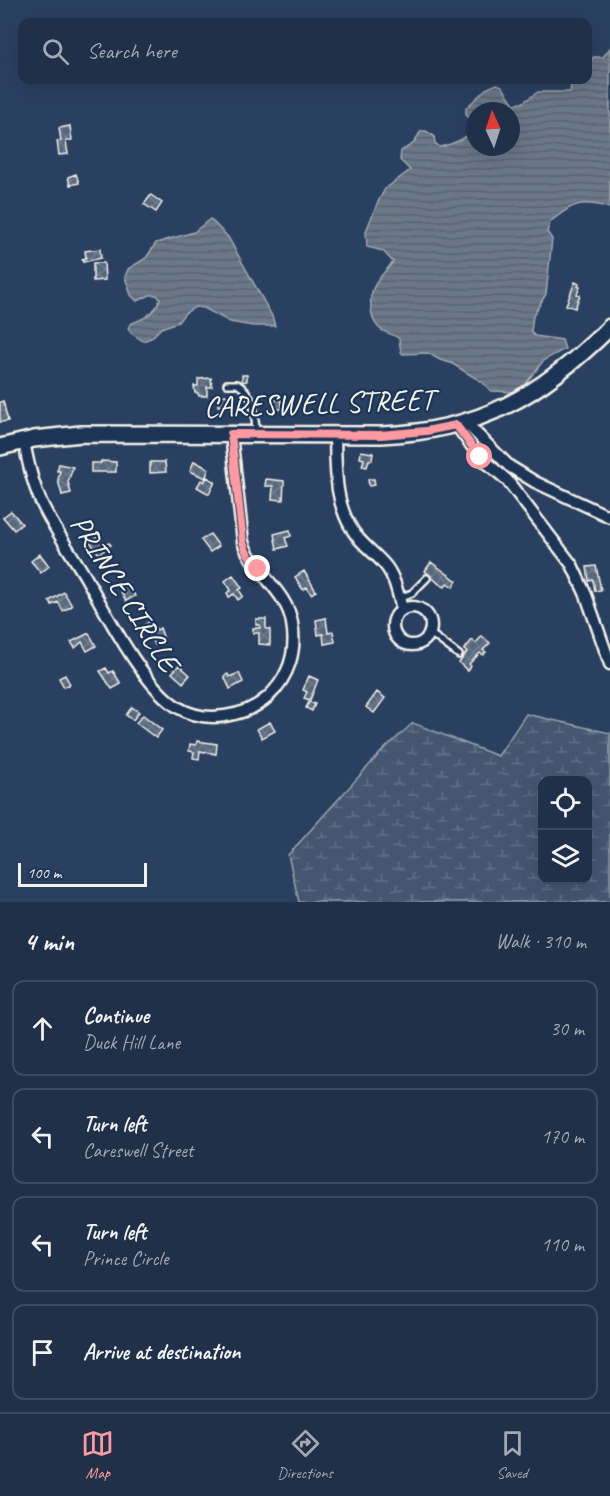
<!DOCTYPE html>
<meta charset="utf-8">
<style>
:root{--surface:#203048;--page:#2d3c52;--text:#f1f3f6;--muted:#a2a9b4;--line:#3d4b60;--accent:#ff9aa2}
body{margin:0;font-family:Caveat,sans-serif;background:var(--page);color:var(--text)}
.controls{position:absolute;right:18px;bottom:18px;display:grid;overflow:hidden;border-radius:12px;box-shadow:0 6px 24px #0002}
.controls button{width:54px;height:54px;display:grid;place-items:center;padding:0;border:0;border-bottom:2px solid var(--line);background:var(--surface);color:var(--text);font:30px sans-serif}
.compass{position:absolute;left:466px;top:102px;width:54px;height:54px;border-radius:50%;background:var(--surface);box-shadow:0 6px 24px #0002;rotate:357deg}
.scale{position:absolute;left:18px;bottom:15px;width:129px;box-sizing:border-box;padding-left:6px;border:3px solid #f4f1e8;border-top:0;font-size:16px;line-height:21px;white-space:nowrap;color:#f4f1e8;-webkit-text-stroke:4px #1d3557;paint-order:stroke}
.stop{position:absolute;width:18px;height:18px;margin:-14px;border:4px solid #ff9aa2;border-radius:50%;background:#fff}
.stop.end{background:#ff9aa2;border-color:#fff;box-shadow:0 2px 6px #0008}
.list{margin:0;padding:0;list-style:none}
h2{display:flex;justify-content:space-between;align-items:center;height:78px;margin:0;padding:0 24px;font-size:26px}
h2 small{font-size:20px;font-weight:400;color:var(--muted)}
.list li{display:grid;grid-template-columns:39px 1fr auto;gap:18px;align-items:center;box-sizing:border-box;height:96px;margin:0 12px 12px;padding:0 12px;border:2px solid var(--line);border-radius:12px}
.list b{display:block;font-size:22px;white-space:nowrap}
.list p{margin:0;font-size:20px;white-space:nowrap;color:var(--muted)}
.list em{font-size:20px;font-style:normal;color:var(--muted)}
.icon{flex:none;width:33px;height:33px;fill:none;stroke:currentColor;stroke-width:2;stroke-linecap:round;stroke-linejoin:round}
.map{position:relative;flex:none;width:610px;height:902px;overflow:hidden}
.search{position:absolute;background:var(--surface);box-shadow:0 6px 24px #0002;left:18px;right:18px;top:18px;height:66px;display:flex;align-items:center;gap:15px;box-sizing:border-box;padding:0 21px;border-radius:12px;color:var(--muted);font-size:22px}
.sheet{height:510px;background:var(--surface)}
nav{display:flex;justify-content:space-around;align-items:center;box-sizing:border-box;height:84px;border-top:2px solid var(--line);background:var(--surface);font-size:16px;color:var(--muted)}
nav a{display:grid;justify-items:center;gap:3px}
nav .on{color:var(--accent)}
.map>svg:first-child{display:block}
.wetland{fill:url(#wetland-marsh);stroke:#9ca4ac;stroke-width:1.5;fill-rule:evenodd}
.water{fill:url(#water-rules);stroke:#a1a8b0;stroke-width:1.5}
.building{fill:url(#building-cross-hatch);stroke:#f4f1e8;stroke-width:1.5}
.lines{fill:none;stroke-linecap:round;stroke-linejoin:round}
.service-casing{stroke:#f4f1e8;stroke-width:10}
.minor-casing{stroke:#f4f1e8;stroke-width:15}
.secondary-casing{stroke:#f4f1e8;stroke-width:20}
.service{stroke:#1d3557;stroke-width:5}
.minor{stroke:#1d3557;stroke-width:10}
.secondary{stroke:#1d3557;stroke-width:15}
.route{stroke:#ff9aa2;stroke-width:8}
.labels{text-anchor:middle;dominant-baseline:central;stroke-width:4.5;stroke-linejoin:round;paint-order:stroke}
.street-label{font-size:30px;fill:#f4f1e8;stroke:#1d3557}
</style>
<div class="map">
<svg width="610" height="902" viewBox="0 0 610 902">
<defs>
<pattern id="wetland-marsh" width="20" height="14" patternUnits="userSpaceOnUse" patternTransform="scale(1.5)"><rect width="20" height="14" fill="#445771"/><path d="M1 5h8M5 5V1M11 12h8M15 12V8" fill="none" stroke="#607085"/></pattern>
<pattern id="water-rules" width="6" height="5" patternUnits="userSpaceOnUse" patternTransform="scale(1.5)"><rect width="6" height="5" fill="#6a788a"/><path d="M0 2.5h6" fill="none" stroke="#5b626b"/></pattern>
<pattern id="building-cross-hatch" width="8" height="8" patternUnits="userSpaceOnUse" patternTransform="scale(1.5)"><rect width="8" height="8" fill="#56677d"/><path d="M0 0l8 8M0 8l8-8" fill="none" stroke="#6f7d8f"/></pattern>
</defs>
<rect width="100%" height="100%" fill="#2a4060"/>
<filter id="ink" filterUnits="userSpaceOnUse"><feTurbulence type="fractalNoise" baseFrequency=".0167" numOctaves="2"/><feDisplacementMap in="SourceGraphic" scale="12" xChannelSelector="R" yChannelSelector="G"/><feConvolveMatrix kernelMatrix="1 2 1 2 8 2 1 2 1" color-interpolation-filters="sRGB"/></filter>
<g filter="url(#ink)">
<path class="wetland" d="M526,714l84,19v169h-311l-11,-47 94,-104 31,-28 85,33zM542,780h46v100h-46z"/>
<path class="water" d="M610,48v160c-30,-9 -37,-4 -60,14l-3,10 5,7 -6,55 -13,22 -2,16 4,4 27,4 3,9 -21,11 -21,27 -7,5 -25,-1 -9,-9 -31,-19 -11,-3 -12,-7 -25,1 -2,-2 -2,-13c-6,-6 -15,-5 -21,-12 -8,-9 -10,-31 -3,-42 4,-8 12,-15 18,-23l-10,-11 -16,-4 -1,-16 11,-27 8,-15 25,-19 -10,-10 1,-9 12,-7 8,-13h5l8,5 1,7 5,4c13,-3 28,-8 35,-20v20h36v-36h-36v13l-9,-9v-7l20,-19 11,-5 5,2 12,18 8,-1 16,-11h32l2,-12h16v-18l6,-5h9z
M210,219l18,18 44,79 3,10h-22l-23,-4 -26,-14 -9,-1 -10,6 -7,9 -17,6 -10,10 -8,3 -12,-8 -3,-4 2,-5c14,-5 25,-11 30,-25l-3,-4h-7l-13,6 -6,-6 -6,-18 3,-8 18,-11 10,-15 38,-11z"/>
<path class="building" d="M70,126l2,14 -6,1 2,13 -9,1 -2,-14h4l-2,-13z
M76,174l3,9 -9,2 -2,-8z
M151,195l11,8 -6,9 -12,-8z
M100,249l1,9 -18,4 -1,-3 4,-1 -1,-7z
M93,263h11l1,17 -12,1z
M575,282l4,2 -1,2 2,1 -3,7 3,1 -5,13 -9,-3z
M242,375h5v6l-5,1z
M211,378l1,9h-5v9h-8l-1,-3h-3l-1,-7h4v-7z
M226,395l1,2h3v5l-3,1v2l-9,1 -1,-10z
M272,400h10v9h-9z
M3,401l5,20 -8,1v-20z
M361,451l12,2 -1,7h-3l-2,7 -5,-1 2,-7 -4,-1z
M101,461l15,1v10h-25v-9h10z
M194,461l15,8 -4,9 -15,-7z
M150,462h15l1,10 -16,1z
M59,464l14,3 -5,15 3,11 -9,2 -4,-15 2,-9h-3z
M207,477l8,5 -6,12 -12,-7 4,-7 3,2z
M266,479l18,2 -1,19 -11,-1 1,-13h-8z
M368,479h6l1,6 -6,1z
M11,511l11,13 -8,6 -11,-13z
M290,530l1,6 -6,2 3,8 -11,3 -3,-15z
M210,534l9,12 -9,6 -9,-12z
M99,536l6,9 4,-2 2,2 -12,9 -9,-12z
M40,554l9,12 -8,7 -10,-12z
M431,562l26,19 -4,6 -6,-4 -2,4 -6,-3 -14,-13z
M596,566l5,24 -6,1 -2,-11 -4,1 -2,-14z
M304,571l12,20 -5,3 -4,-7 -4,3 -8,-13z
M233,575l9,13 -3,2 4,6 -5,4 -4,-6 -5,3 -2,-4 4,-3 -6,-9z
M128,583l7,13 -9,5 -7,-13z
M64,592l8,14 -9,5 -5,-9 -6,3 -3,-4z
M326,618l2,15 5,-1 2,10 -11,2 -1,-10 -5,1 -2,-15z
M256,619h10v10h4v16l-11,-1v-11h-6v-5h7v-3h-4z
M150,621l7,9 3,-2 4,11 -9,6 -13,-18z
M89,633l7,13 -9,5 -5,-9 -7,6 -4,-6z
M482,636l8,7 -7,7 3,2 -3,3 -3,-2 -11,11 2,2 -3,5 -9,-8 8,-11 -3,-2 8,-10 4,3z
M179,665l11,10 -7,8 -11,-10z
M106,668l3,5 4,-2 8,13 -9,5 -12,-18z
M239,673l4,9 -13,7 -6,-13 4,-2 1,3z
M65,675l5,9 -6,3 -5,-9z
M309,676l9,4 -8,20 -6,-2 3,-6 -4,-2z
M377,692l8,6 -11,15 -8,-6z
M309,702l6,2 -3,7 -6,-3z
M132,707l7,5 -6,8 -7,-5z
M143,715l19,15 -6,8 -20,-15z
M270,722l5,9 -13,7 -5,-9z
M197,741l20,3 -1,10 -16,-3 -1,8 -6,-1 1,-6 -5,-1 1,-7 6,1z"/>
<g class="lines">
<g class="service-casing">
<path id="service" d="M227,384h10c18,10 18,31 19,49
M399,598l13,-5 15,-15
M430,633l29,22"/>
</g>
<g class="minor-casing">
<path id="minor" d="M465,422l44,44 26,16 75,35
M456,425l24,32 27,23 65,85 14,30 24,69
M335,435c1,33 -1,67 18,96 8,13 22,22 32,34 10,12 13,29 17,44
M24,441c4,23 9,45 19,65 12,24 28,47 42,70 21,37 59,112 94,132 27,16 66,9 89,-11 21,-20 29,-46 24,-74 -5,-32 -39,-51 -49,-81l-12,-108
M393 626a19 19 0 1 1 38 0a19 19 0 1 1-38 0Z"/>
</g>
<g class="secondary-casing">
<path id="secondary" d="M0,447l34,-8 47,-5 300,1c100,-4 159,-39 229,-108"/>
</g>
<use href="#service" class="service"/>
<use href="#minor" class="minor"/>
<use href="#secondary" class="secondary"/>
</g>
</g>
<g class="lines" filter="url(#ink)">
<path class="route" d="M258,569l-12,-18 -3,-9 -12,-108 150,1 45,-4 30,-6 24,32"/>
</g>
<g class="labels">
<g class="street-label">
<text transform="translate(319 403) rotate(-2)">CARESWELL STREET</text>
<text transform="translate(125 593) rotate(58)">PRINCE CIRCLE</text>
</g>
</g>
</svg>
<div class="controls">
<button><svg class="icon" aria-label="locate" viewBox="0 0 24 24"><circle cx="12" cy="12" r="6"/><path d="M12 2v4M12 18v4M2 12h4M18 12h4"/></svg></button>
<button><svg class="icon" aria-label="layers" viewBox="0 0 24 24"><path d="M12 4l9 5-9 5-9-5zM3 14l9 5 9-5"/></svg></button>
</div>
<svg class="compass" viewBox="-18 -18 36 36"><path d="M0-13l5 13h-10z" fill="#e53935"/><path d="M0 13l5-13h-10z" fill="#a2a9b4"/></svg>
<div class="scale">100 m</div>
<div class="stop" style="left:480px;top:457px"></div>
<div class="stop end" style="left:258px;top:569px"></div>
<div class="search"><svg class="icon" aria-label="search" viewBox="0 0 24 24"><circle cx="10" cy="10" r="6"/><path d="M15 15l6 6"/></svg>Search here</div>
</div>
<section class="sheet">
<h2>4 min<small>Walk · 310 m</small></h2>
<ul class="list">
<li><svg class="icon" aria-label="ahead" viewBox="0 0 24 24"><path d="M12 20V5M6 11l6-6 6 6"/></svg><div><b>Continue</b><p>Duck Hill Lane</p></div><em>30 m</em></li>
<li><svg class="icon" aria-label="left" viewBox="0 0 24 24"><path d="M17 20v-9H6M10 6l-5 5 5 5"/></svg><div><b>Turn left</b><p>Careswell Street</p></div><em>170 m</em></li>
<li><svg class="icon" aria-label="left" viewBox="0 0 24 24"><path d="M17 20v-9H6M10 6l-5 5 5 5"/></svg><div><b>Turn left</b><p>Prince Circle</p></div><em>110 m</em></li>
<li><svg class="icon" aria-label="arrive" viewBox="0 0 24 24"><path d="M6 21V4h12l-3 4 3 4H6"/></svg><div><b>Arrive at destination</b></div></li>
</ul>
</section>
<nav>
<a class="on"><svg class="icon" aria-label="map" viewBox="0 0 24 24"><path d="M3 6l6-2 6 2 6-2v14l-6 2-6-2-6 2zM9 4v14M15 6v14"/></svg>Map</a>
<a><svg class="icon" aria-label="directions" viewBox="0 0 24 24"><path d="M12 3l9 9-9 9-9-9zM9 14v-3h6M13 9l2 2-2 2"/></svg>Directions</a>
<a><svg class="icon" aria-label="saved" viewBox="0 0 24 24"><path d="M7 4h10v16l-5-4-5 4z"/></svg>Saved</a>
</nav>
